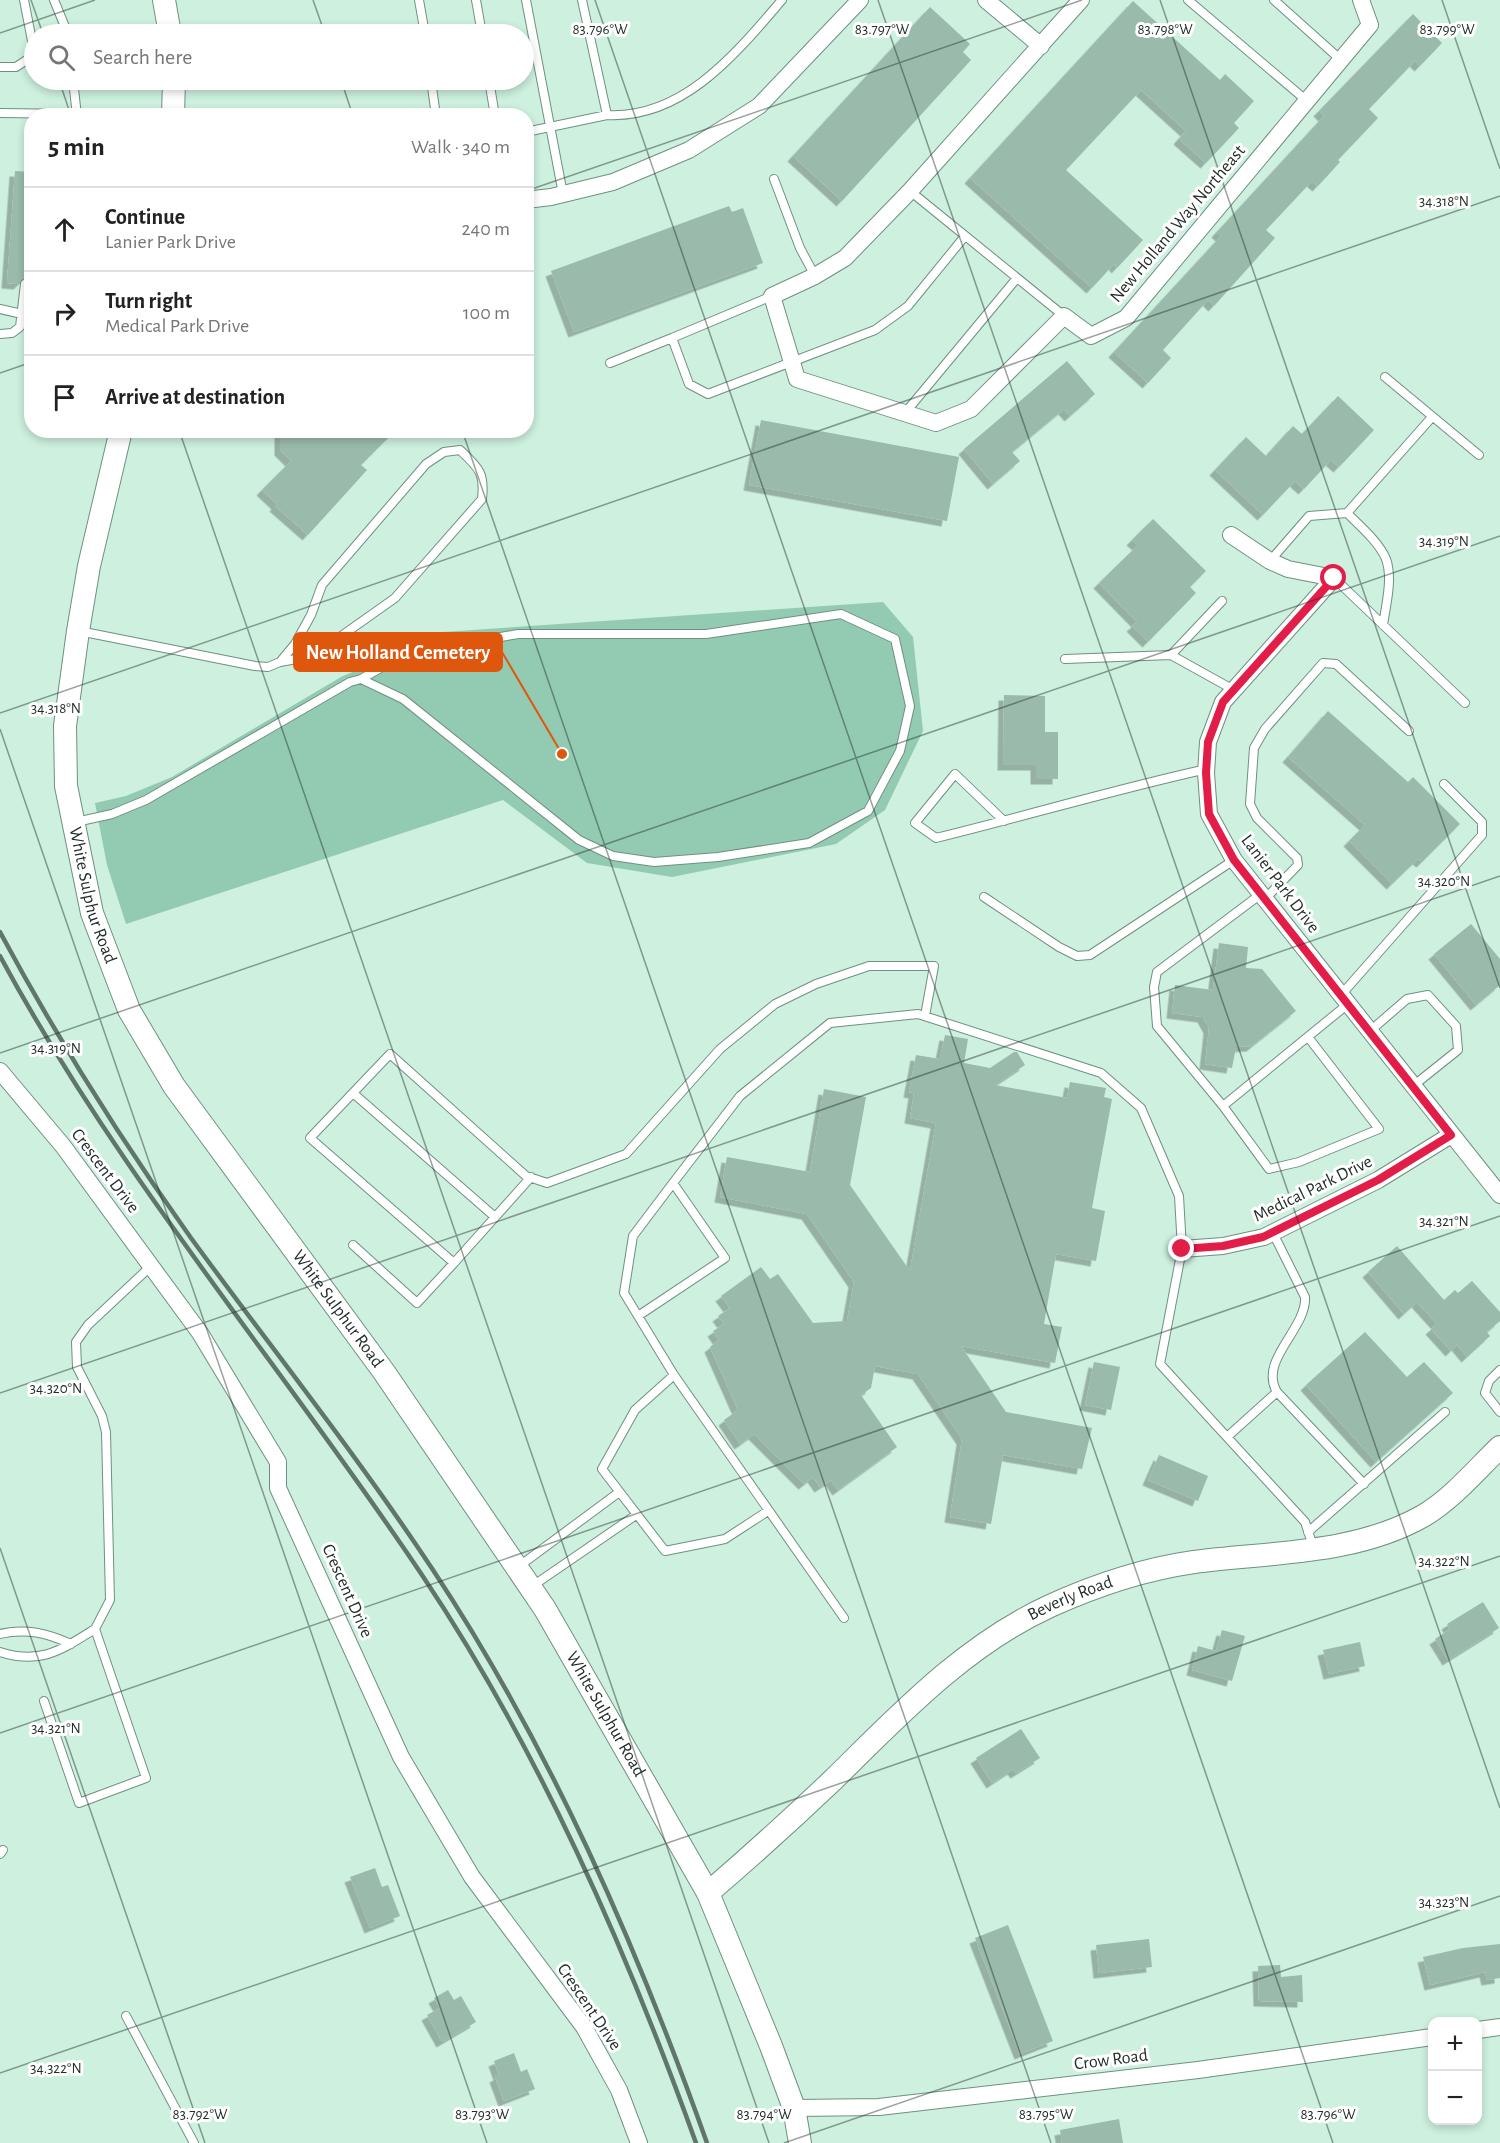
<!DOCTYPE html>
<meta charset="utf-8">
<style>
:root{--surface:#fff;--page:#f6f6f6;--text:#222;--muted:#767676;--line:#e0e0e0}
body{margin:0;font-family:"Alegreya Sans",sans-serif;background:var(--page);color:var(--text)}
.controls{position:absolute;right:18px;bottom:18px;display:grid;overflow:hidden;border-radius:12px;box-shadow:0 3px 9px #0003}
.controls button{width:54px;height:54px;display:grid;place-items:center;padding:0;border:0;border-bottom:2px solid var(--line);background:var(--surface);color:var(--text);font:30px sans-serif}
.stop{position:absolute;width:18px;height:18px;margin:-14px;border:4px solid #e11d48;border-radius:50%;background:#fff}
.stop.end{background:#e11d48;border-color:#fff;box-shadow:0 2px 6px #0008}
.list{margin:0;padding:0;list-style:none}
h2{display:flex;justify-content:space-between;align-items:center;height:78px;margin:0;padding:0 24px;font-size:26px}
h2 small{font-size:20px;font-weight:400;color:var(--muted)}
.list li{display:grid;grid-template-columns:39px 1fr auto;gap:18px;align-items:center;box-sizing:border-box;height:84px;padding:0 24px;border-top:2px solid var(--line)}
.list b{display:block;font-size:22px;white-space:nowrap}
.list p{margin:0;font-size:20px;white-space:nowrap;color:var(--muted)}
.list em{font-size:20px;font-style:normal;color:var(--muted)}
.icon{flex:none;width:33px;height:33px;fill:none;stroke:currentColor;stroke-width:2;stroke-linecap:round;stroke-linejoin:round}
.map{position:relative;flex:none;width:1500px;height:2143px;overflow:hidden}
.search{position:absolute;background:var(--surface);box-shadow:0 3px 9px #0003;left:24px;top:24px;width:510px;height:66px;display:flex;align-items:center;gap:15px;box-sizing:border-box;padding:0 21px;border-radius:33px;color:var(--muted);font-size:22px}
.panel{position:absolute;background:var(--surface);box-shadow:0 3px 9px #0003;left:24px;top:108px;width:510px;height:330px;border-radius:24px}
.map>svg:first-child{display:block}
.green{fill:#92cbb2}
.building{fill:#9abbac;filter:url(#shadow)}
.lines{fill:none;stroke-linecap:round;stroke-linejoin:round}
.lane-casing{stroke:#709081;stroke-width:10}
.street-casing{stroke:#709081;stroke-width:18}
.secondary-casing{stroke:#709081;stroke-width:24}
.lane{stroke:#fff;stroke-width:8}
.street{stroke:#fff;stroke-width:16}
.secondary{stroke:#fff;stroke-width:22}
.rail{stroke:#60756b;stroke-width:4.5}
.route{stroke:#e11d48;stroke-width:8}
.ticks{fill:none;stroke:#222f29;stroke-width:1.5;stroke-opacity:0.45}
.labels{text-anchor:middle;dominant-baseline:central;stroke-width:6;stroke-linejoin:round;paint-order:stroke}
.street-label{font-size:18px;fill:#222f29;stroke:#fff}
.ticks-label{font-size:15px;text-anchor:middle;fill:#222f29;stroke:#fff;stroke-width:6;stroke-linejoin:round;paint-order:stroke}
.leader{fill:none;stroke:#de570d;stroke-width:2}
.callout-dot{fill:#de570d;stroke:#fff;stroke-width:2}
.callout{fill:#de570d;stroke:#de570d;stroke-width:2}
.callout-label{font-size:20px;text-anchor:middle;font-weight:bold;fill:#fff}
</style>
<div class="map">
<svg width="1500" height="2143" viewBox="0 0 1500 2143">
<defs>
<filter id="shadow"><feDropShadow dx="-5.5" dy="5.5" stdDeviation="0" flood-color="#0004"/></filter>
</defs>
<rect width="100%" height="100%" fill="#cdf0df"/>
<path class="green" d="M883,602l30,35 10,94 -38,79 -49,34 -164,33 -85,-14 -84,-63 -377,124 -19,-59 -12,-62 31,-7 46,-19 169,-100 102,-45z"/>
<path class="building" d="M1133,1l87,79 5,-6 29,27 -20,22 5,5 -33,35 -27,-24 7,-8 -45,-41 -75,80 77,70 -26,28 -3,-4 -22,24 -122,-110z
M930,7l40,37 -7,8 8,8 -129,141 -49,-45z
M1413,14l29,29 -22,23 -5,-5 -46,48 9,9 -40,42 2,2 -22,24 -6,-5 -46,49 9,8 -61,68 -6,-6 -45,50 8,8 -23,25 -34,-31 107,-116 -4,-4 107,-116 -5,-5z
M15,171l17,1v113l-7,-7 -6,6 -12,-1z
M729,206l3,6 11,-4 20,55 -189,69 -23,-61z
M1067,361l28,33 -25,22 -6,-7 -52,43 8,9 -27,23 -29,-35z
M1338,396l36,34 -35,37 -8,-7 -27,29 -9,-8 -32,34 -48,-45 31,-33 20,19 27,-30 9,8z
M761,420l198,37 -12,64 -198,-36z
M280,430h116l-35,35 6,5 -59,65 -33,-29 2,-2 -15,-14 29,-29 -11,-11z
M1153,519l53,52 -16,16 6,6 -48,49 -16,-16 5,-4 -38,-39 39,-38 -6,-5z
M1004,695l41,1v36h13v47h-22v-14h-33z
M1328,711l80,71 5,-5 47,47 -38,38 -4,-3 -26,25 -43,-43 16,-16 -77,-68z
M1471,924l29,35v26l-24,20 -42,-51z
M1219,943l29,4 -2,21 16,1 34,42 -44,35 -16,1 -4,21 -27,-4 4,-36 -6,-11 -31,-4 3,-28 38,5z
M945,1035l23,4 -4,24 26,5 24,-16h3l8,13 -30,20 72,13 3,-16 36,6 -2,9 8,2 -20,109 13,3 -9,50 -40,-7 -12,70 18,3 -7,36 -94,-17 45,66 86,16 -10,41 -79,-14 -12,69 -41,-7 12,-78 -44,-65 -43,-8 -4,22 -10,7 36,52 -59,43 -7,-10 -11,7 -7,-10 -9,7 -50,-50 -14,10 -16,-24 14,-10 -28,-63 9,-7 -6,-9 11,-7 -6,-8 12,-8 -9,-12 40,-29 9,12 8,-5 35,49 34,-2 7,-39 -47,-68 -87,-17 7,-40 83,15 14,-83 42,8 -16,88 60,86 26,-148 -26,-5 4,-25 -5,-1 7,-37 24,4z
M1397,1246l47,54 11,-10 3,3 14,-12 28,31v9l-13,11 3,4 -23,21 -10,-12 -6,6 -20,-22 6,-5 -20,-22 -13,12 -36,-42z
M1365,1332l42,45 17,-15 29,31 -77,69 -70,-77z
M1094,1362l26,5 -9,43 -26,-5z
M1159,1455l49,21 -10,25 -50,-21z
M1483,1602l16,26 -51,32 -13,-21 15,-10 -3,-5z
M1222,1630l23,6 -13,45 -40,-11 6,-24 18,5z
M1360,1642l5,24 -36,8 -6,-24z
M1021,1729l19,29 -24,15 -3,-4 -21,14 -16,-25z
M375,1868l7,19 6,-2 12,31 -30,12 -20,-51z
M1008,1925l45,116 -33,13 -45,-116z
M1149,1939l3,28 -53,6 -3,-28z
M1500,1944v34l-13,2 -2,-8 -55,13 -7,-28 40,-9z
M1280,1965l1,12 21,-2 1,27 -44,-1 -1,-35z
M448,1990l6,10 7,-4 15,26 -34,20 -15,-27 13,-7 -6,-10z
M514,2053l7,19 6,-3 8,20 -31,12 -9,-24 4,-2 -5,-14z
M1119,2119l4,24h-61l-2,-13z"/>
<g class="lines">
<g class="lane-casing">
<path id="lane" d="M24,0l10,51
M54,0l14,34
M419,0l6,34
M476,0l6,34
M526,0l37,194
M582,0l25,115c77,4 130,-63 175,-115
M1188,0l119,101
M1274,0l67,60
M0,67h16l18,-12
M73,80l4,36
M431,80l5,36
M489,80l6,36
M0,113l77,1
M526,132l81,-17
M774,179l26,69 15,28
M910,191l154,125
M772,296l-100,42 17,46 19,10 167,-64 33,-24 57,-70
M0,309l22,5
M0,334l12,-1 8,-6 5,-43
M610,363l62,-25
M1385,377l94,78
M905,413l112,-135
M1347,513l85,-96
M1270,561l39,-45 38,-3c13,13 32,29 39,46 7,19 0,46 -3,66
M1334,578l131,125
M1222,601l-51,54 63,35
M79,631l176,35 13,1 12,-5 15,-18 16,-29 11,-30 104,-121 18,-12 16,-2c19,18 25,23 22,49l-87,99 -82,58 -33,6
M1065,659l106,-4
M1004,821l-49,-47 -40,49 21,15c90,-22 180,-49 271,-69
M76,822l36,-8 34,-14 204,-118 11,-3 42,20 176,141 34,16 41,6 64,-5 91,-14 59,-32 32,-60 10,-45 -15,-67 -54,-25 -135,20h-188l-63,11 -69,20 -25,14
M984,897l75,50 18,9 13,-1 144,-95
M1265,899l33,-34 -1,-7 -40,-40 -7,-14 4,-56 11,-19 58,-66 13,1 73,67
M1341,995l141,-160v-13l-38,-38
M1370,1031l37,-32 21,-4 28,31 2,24 -45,36
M1308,1037l71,92 -80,33 -30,7 -46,-63 125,-102
M353,1093l142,124
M1223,1106l-66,-80 -3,-39 3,-15 104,-78
M1273,1233l32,64c2,32 -47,63 -28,95
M353,1245l64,58 37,-40 -144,-125 80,-84 136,122 21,7 79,-29 94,-105 55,-45 41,-20 53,-18h65l-9,50
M454,1263l77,-86
M638,1316l87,-58 -52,-75
M1500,1370l-11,11 -4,12 15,19
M674,1375l-39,35 -33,59 63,82 60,-12 43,-28
M1227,1437l50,-45 87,92
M1308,1532l137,-120
M518,1567l100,-74
M531,1587l105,-72
M844,1618l-170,-243 -50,-82 9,-57 40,-53 67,-87 90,-73 88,-9 183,59 40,35 38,88 3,53 -22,115 145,158 9,27
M0,1634c26,-6 47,-1 71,10
M0,1652c41,13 61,-2 95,-23
M44,1701l35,102 67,-25 -51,-149 15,-29 -4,-168 -4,-16 -25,-49 -1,-25 12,-17 63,-59
M0,1854l3,-4
M126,2016l68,127"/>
</g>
<g class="street-casing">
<path id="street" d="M986,0l55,46
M1081,0l-171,191 -65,67 -30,18 -43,20 25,83 139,44 35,-14 93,-93 27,20 35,-18 244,-293 -9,-25
M526,200l25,-3 62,-15 76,-32 70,-44 101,-106
M1231,535l39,26 18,8 46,9
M1334,578l-111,124 -15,40 -2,31 3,41 25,46 266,335
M0,1071l63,75 137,187 78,129v26l123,269 71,120 112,150 35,63 20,53
M1182,1249l41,-3 41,-9 114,-57 73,-45
M1478,2030l22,-3
M794,2108l85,-1 319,-37 234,-33"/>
</g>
<g class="secondary-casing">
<g id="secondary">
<path d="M164,0l6,34"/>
<path d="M173,116l1,-36"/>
<path id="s1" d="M121,430l-32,136 -11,65 -13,95 1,60 26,127 37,97 45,76 210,286 161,237 163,284 63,153 23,62 6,35"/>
<path id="s2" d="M708,1893c43,-37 85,-75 126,-114 66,-65 131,-134 216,-173 44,-20 95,-37 144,-44 76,-10 160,-7 229,-46 29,-17 53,-46 77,-69"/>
</g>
</g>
<use href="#lane" class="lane"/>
<use href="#street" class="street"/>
<use href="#secondary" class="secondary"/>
<path class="rail" d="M0,932c57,106 121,208 191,306 81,111 166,217 242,332 117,177 203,374 274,573
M0,956c119,221 283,411 422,619 117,175 203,371 274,568"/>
</g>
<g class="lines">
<path class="route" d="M1182,1249l41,-3 40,-9 115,-57 73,-45 -217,-275 -25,-46 -3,-41 2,-31 15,-40 111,-124"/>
</g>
<path class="ticks" d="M31,0l12,34M313,0l12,34M595,0l738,2143M878,0l622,1808M1160,0l340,988M1442,0l58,169M0,33l95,-33M59,80l12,36M341,80l12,36M526,191l556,-191M0,373l32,-11M179,430l590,1713M462,430l589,1713M0,713l1500,-517M0,729l487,1414M0,1053l1500,-517M0,1393l1500,-517M0,1548l205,595M0,1733l1500,-517M0,2073l1500,-517M784,2143l716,-247"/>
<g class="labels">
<g class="street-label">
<text transform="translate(1178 224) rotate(-50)">New Holland Way Northeast</text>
<text transform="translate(1280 884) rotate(53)">Lanier Park Drive</text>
<text stroke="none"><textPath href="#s1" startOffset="474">White Sulphur Road</textPath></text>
<text transform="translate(105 1171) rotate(53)">Crescent Drive</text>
<text transform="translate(1313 1189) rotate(-26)">Medical Park Drive</text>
<text stroke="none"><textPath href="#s1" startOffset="960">White Sulphur Road</textPath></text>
<text transform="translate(347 1591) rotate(66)">Crescent Drive</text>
<text stroke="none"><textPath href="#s2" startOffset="470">Beverly Road</textPath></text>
<text stroke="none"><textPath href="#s1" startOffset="1446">White Sulphur Road</textPath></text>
<text transform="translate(589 2007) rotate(56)">Crescent Drive</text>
<text transform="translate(1111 2060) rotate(-7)">Crow Road</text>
</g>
</g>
<g class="ticks-label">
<text x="1447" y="34">83.799°W</text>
<text x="600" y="34">83.796°W</text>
<text x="882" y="34">83.797°W</text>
<text x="1165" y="34">83.798°W</text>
<text x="1444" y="206">34.318°N</text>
<text x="1444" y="546">34.319°N</text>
<text x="56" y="713">34.318°N</text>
<text x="1444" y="886">34.320°N</text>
<text x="56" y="1053">34.319°N</text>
<text x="1444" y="1226">34.321°N</text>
<text x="56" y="1393">34.320°N</text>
<text x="1444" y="1566">34.322°N</text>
<text x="56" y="1733">34.321°N</text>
<text x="1444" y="1907">34.323°N</text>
<text x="56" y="2073">34.322°N</text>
<text x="200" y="2119">83.792°W</text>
<text x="482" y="2119">83.793°W</text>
<text x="764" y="2119">83.794°W</text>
<text x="1046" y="2119">83.795°W</text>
<text x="1328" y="2119">83.796°W</text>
</g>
<path class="leader" d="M562 754L502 652"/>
<circle class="callout-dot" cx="562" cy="754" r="6"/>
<rect class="callout" x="294" y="633" width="208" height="38" rx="6"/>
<g class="callout-label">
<text x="398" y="659">New Holland Cemetery</text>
</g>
</svg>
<div class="controls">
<button>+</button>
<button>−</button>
</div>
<div class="stop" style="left:1334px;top:578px"></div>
<div class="stop end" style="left:1182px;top:1249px"></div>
<div class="search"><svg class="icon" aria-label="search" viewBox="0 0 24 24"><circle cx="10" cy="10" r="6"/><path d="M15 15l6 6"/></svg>Search here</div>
<section class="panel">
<h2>5 min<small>Walk · 340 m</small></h2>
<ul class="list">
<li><svg class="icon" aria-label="ahead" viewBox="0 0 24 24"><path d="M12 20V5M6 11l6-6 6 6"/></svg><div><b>Continue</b><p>Lanier Park Drive</p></div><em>240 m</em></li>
<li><svg class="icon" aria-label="right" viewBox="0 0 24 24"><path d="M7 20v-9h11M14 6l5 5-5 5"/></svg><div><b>Turn right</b><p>Medical Park Drive</p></div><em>100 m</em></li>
<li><svg class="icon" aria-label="arrive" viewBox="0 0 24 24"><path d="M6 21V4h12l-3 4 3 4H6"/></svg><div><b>Arrive at destination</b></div></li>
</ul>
</section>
</div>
